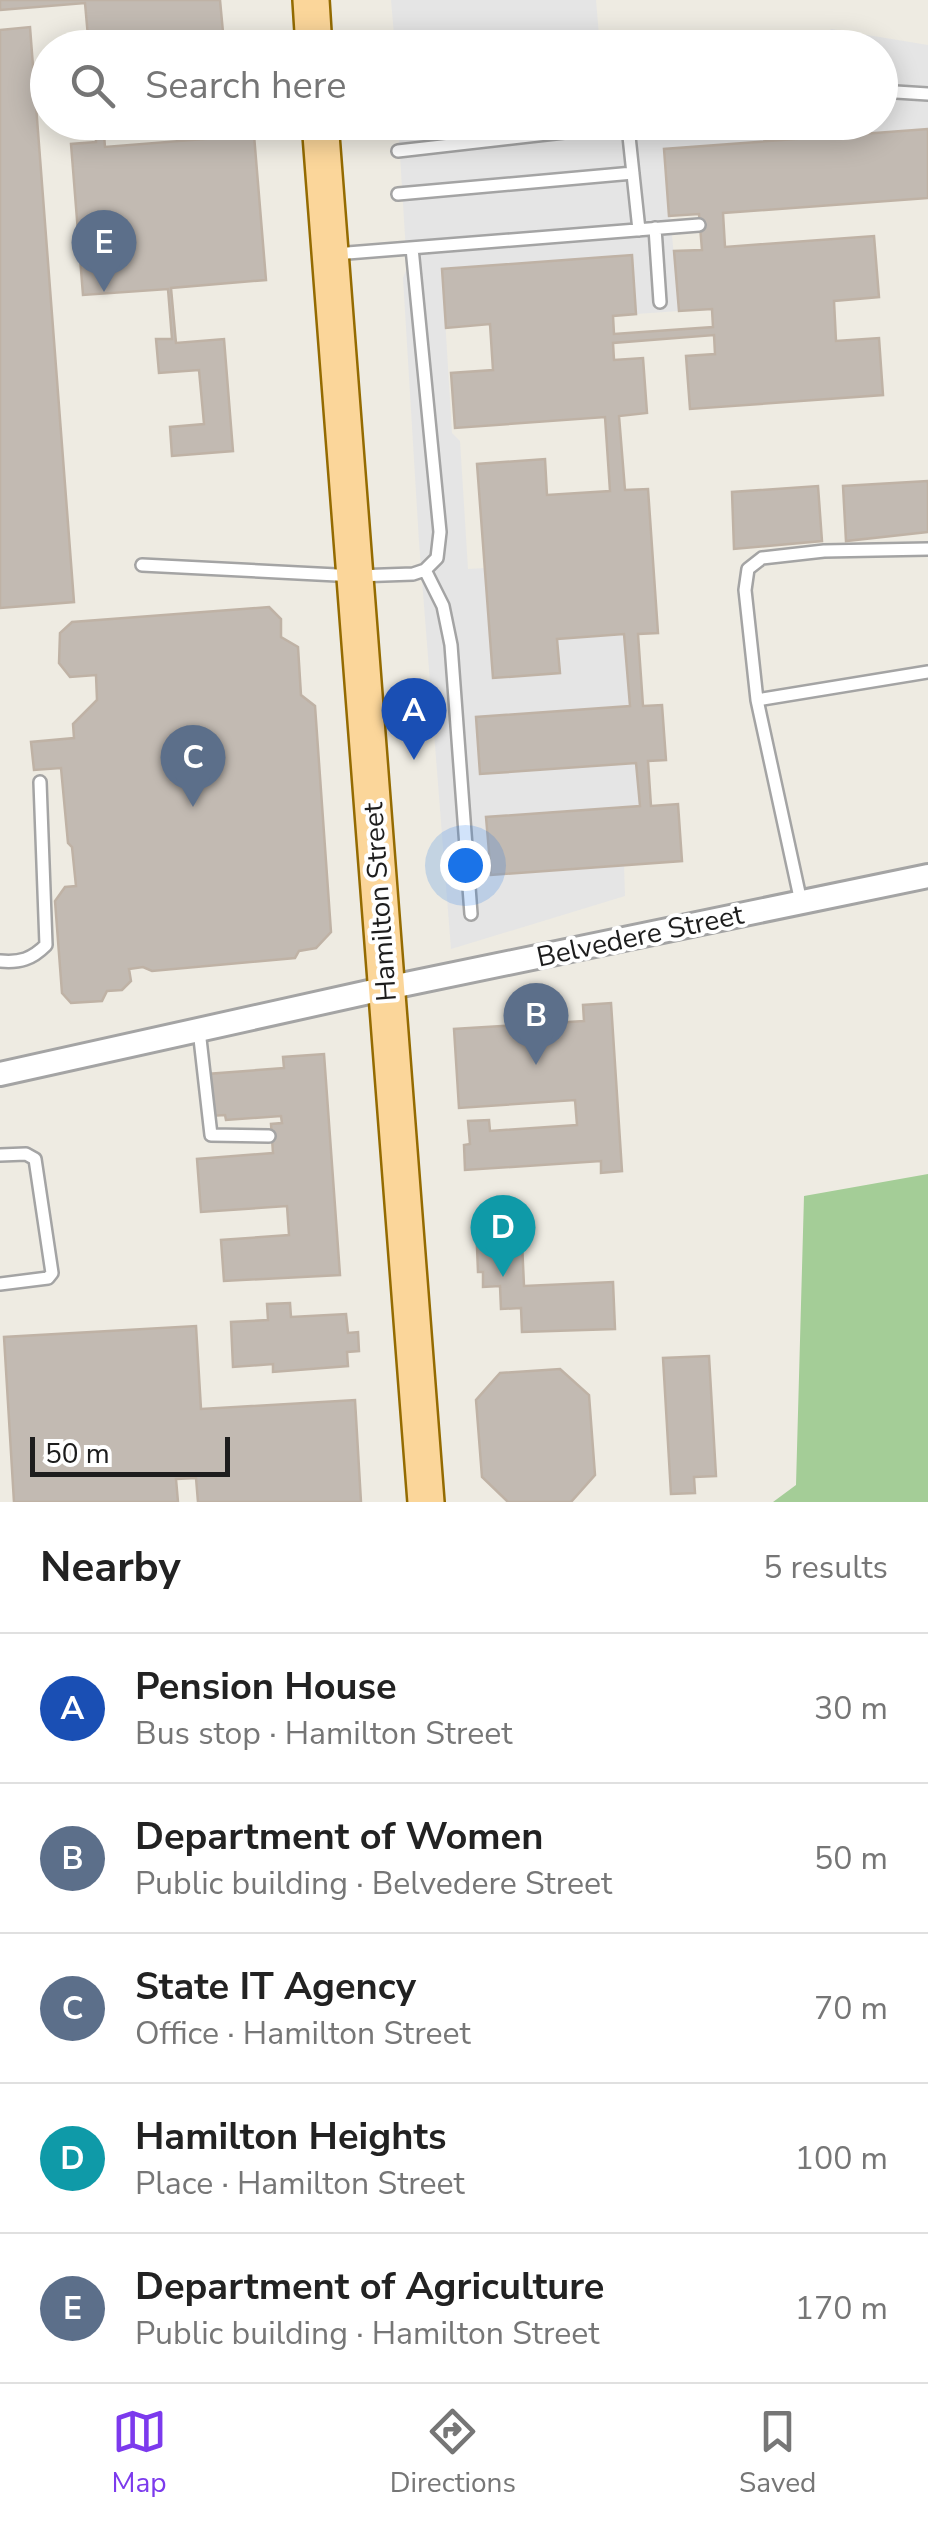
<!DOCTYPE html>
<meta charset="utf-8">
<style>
:root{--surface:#fff;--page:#f2f2f2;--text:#222;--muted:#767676;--line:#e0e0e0;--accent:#7c3aed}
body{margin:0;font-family:"Nunito Sans",sans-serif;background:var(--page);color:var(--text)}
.scale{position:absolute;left:30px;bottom:25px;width:200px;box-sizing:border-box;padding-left:10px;border:5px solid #1d1d1d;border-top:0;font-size:28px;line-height:35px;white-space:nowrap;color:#1d1d1d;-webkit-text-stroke:8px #fff;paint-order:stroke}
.you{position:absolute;left:465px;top:865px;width:35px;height:35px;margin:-25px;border:8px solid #fff;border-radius:50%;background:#1a73e8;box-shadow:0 0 0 15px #1a73e833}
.badge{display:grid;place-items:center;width:65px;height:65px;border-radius:50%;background:var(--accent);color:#fff;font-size:32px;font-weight:700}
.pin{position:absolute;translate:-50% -82px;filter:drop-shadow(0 2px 5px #0008)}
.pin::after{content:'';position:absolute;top:52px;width:35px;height:30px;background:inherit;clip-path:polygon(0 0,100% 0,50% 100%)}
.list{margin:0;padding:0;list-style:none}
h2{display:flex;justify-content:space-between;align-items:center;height:130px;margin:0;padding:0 40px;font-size:42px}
h2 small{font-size:32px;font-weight:400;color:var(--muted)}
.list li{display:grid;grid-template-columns:65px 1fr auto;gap:30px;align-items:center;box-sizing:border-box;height:150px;padding:0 40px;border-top:2px solid var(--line)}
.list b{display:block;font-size:38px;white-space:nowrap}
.list p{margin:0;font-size:32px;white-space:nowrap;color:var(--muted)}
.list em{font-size:32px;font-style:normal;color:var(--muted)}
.icon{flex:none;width:55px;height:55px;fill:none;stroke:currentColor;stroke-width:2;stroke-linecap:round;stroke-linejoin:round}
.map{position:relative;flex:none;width:928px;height:1502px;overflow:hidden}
.search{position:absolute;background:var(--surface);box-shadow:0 5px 25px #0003;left:30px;right:30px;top:30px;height:110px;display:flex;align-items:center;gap:25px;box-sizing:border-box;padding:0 35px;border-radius:55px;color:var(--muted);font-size:38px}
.sheet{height:880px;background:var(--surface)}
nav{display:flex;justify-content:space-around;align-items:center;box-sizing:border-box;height:140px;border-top:2px solid var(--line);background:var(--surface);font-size:28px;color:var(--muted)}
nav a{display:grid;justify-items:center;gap:5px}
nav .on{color:var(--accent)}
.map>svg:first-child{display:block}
.forest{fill:#a4cd97}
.parking{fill:#e5e5e5}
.building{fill:#c2bab2;stroke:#bfb2a5;stroke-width:2.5}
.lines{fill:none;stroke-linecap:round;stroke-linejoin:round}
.lane-casing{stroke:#a4a4a4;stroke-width:16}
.street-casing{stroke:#a4a4a4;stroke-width:28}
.primary-casing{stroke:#946b01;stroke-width:40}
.lane{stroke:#fff;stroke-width:11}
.street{stroke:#fff;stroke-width:22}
.primary{stroke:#fbd69a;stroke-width:35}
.labels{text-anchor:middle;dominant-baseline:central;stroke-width:8;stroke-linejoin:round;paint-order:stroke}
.street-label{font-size:28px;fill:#1d1d1d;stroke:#fff}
</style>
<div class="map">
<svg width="928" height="1502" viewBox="0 0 928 1502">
<rect width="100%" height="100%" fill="#eeebe2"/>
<path class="forest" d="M928,1174v328h-155l23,-17 8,-289z"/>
<path class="parking" d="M391,0h205l4,47h-205z
M831,29l97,16v84l-264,20 15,162 -43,3 -5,-59 -189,14 10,164 8,8 8,128 17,-1 75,104 -3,-33 67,-5 6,72 -154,11 4,57 156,-11 4,43 -153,11 4,58 133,-10 1,31 -174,53 -32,-407 -16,-264 4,-10 -9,-145 155,-1 6,5 30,-5h291v-74l-57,-1z"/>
<path class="building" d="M0,0h220l4,43 -55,5h-80l-4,-45 -85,7z
M30,27l44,575 -74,6v-578z
M95,122h8l2,25 149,-12 12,145 -95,8 5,55 48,-4 9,112 -61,5 -2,-29 34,-3 -5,-54 -40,3 -3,-34h16l-4,-50 -85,6 -12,-151 25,-2z
M928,129v69l-205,15 2,34 149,-11 5,61 -45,4 2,40 43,-3 4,57 -193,14 -4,-53 29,-2 -1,-19 -101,8 1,17 29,-2 4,55 -28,3 6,74 23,-1 10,144 -20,1 5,72 19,-1 4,55 -18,1 3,45 27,-2 4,57 -191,14 -5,-58 154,-11 -4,-43 -156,11 -4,-57 154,-11 -6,-72 -67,5 3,34 -67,5 -16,-214 68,-5 2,36 63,-4 -5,-74 -150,11 -4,-55 42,-3 -3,-46 -44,4 -4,-59 190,-14 4,59 -23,2 1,18 99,-7 -1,-18 -33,2 -5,-60 28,-1 -3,-36 -30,2 -5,-67z
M928,481v51l-82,9 -3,-55z
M818,486l4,55 -88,8 -2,-57z
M269,607l12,12v18l17,10 3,48 14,11 16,226 -15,16 -17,3 -4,7 -143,13 -9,-4 -14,2 2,12 -9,9 -15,1 -5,10 -31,2 -9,-10 -7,-92 10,-14 11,-1 -4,-39 -4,-4 -7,-75 -27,2 -3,-28 43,-4 -1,-14 24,-24 -1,-25 -26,2 -11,-14 1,-30 12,-11z
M611,1003l11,168 -21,2v-12l-136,9 -1,-25 6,-1 -2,-23 21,-1 1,11 87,-6 -2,-25 -116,8 -5,-79 130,-8 -1,-16z
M324,1054l16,221 -116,6 -3,-41 68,-5 -2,-29 -86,6 -4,-53 76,-6 -2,-29 11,-1 -1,-7 -55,4 -1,-5 -15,1 -3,-42 77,-6 -1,-11z
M521,1220l3,66 89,-4 2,47 -93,3 -1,-24 -20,1 -1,-23 -17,1v-15h-5l-2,-50z
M290,1303l1,14 55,-3 2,19 10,-1 1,19 -12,1 1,14 -75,6v-8l-40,3 -2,-45 37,-2 -1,-16z
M196,1326l5,83 154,-9 6,102h-163l-2,-24 -20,1 2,23h-164l-10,-165z
M709,1356l7,120 -22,1 1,16 -24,1 -8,-136z
M560,1369l29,26 6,80 -24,27h-63l-26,-25 -6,-77 24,-27z"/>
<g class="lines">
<g class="lane-casing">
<path id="lane" d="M880,91l48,3
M628,127l11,103
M398,151l254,-29
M398,194l235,-21
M655,228l5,74
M335,254l364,-29
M142,565l214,11 57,-2 12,-4 12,-12 3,-26 -28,-284
M425,570l18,36 8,39 20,269
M757,700l171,-28
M801,902l-44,-202 -12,-110 3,-21 14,-11 62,-7 104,-2
M0,961c20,2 32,-2 46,-16l-6,-163
M199,1030l12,105 58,1
M0,1155l26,-1 9,5 17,114 -4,5 -48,6"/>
</g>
<g class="street-casing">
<path id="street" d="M0,1074l387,-86 541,-112"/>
</g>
<g class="primary-casing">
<path id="primary" d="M311,0l3,48
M320,122l106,1380"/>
</g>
<use href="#lane" class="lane"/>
<use href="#street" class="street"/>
<use href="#primary" class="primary"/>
</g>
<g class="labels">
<g class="street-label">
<text transform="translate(380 902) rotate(-94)">Hamilton Street</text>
<text transform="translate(640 936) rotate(-12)">Belvedere Street</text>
</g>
</g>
</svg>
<div class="scale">50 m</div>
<div class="you"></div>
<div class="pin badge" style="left:414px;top:760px;background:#1a4fb4">A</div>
<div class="pin badge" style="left:536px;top:1065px;background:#5c6f8a">B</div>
<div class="pin badge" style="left:193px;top:807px;background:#5c6f8a">C</div>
<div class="pin badge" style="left:503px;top:1277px;background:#0f9aa8">D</div>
<div class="pin badge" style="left:104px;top:292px;background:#5c6f8a">E</div>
<div class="search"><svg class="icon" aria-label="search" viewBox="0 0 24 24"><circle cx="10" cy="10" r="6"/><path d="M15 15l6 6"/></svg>Search here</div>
</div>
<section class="sheet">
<h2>Nearby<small>5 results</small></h2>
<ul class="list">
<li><span class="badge" style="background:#1a4fb4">A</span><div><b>Pension House</b><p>Bus stop · Hamilton Street</p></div><em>30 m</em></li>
<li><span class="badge" style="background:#5c6f8a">B</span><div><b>Department of Women</b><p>Public building · Belvedere Street</p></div><em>50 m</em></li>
<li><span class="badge" style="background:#5c6f8a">C</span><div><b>State IT Agency</b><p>Office · Hamilton Street</p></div><em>70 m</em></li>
<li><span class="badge" style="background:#0f9aa8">D</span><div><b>Hamilton Heights</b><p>Place · Hamilton Street</p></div><em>100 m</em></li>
<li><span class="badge" style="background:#5c6f8a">E</span><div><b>Department of Agriculture</b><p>Public building · Hamilton Street</p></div><em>170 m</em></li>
</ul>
</section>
<nav>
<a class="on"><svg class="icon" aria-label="map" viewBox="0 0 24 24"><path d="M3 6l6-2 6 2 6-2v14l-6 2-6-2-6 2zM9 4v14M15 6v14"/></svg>Map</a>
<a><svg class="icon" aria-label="directions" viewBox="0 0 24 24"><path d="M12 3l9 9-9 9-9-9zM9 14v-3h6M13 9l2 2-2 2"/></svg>Directions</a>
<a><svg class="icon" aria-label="saved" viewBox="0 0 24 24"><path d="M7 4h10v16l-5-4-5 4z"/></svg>Saved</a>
</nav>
